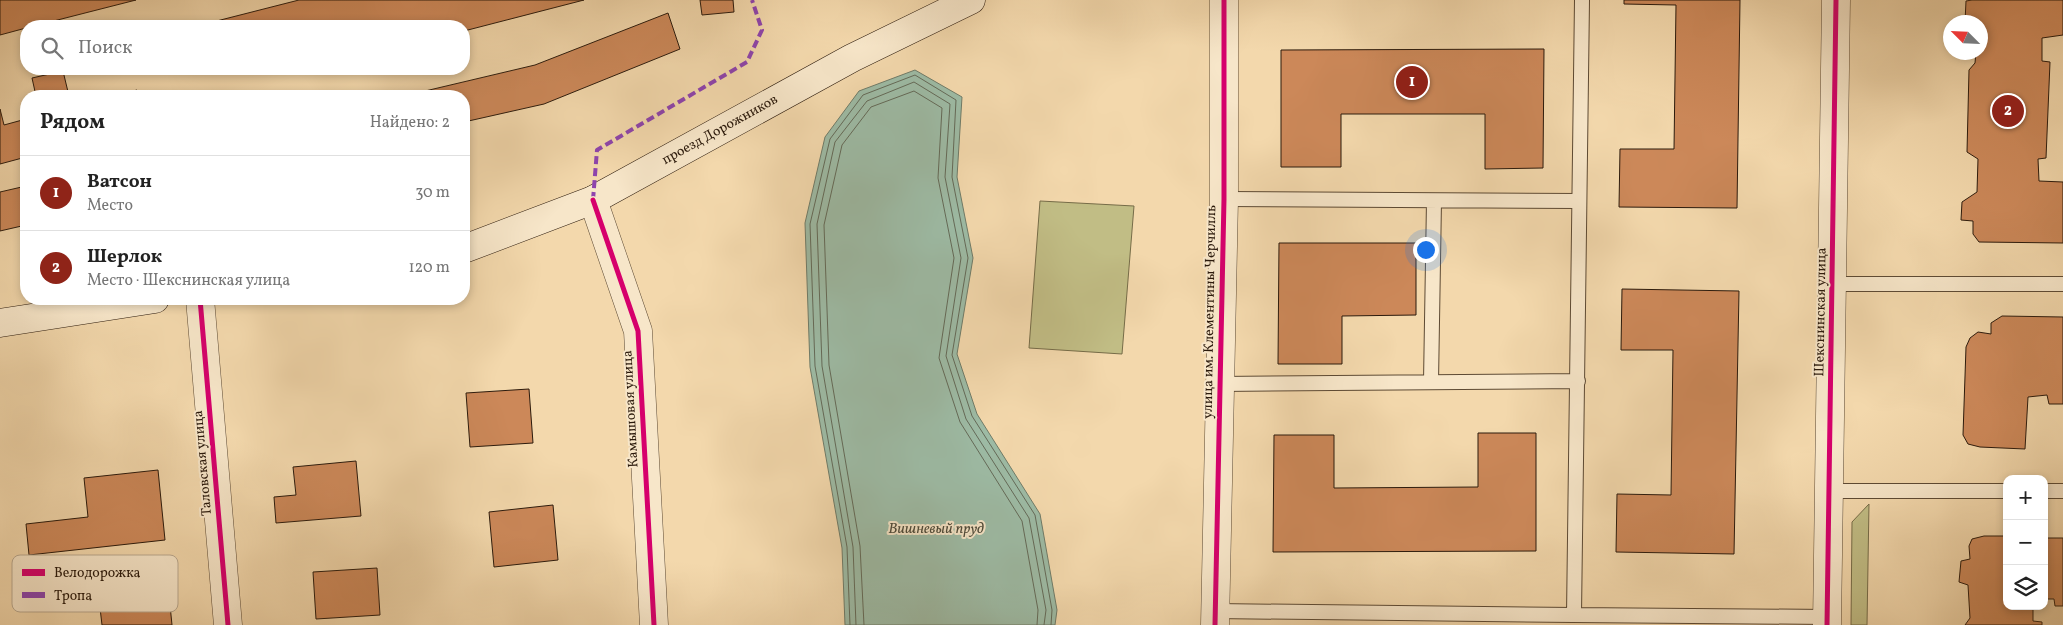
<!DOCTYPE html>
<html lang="ru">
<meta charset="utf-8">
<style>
:root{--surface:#fff;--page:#f2f2f2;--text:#222;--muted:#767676;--line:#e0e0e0;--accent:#8f2418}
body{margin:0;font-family:Vollkorn,serif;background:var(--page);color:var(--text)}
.controls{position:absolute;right:15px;bottom:15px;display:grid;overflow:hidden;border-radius:10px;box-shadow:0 2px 8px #0003}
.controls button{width:45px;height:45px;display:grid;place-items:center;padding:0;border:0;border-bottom:1px solid var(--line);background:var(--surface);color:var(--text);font:25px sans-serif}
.compass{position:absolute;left:1943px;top:15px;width:45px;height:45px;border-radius:50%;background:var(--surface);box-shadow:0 2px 8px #0003;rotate:294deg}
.you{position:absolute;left:1425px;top:249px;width:18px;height:18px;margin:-12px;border:4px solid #fff;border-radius:50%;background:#1a73e8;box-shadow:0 0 0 8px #1a73e833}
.badge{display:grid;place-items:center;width:32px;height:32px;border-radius:50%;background:var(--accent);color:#fff;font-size:16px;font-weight:700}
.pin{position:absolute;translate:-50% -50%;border:2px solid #fff;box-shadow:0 1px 5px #0006}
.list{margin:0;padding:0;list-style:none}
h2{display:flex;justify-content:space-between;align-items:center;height:65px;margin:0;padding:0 20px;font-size:21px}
h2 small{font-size:16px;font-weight:400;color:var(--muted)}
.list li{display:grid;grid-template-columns:32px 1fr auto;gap:15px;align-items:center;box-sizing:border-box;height:75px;padding:0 20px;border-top:1px solid var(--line)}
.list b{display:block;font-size:19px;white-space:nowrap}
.list p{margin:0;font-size:16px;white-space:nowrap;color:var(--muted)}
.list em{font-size:16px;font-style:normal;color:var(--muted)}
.icon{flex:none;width:28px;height:28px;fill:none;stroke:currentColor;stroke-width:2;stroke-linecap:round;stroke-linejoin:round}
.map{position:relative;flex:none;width:2063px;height:625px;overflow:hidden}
.search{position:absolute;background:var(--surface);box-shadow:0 2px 8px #0003;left:20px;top:20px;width:450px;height:55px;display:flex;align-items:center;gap:12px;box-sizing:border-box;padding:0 18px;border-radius:20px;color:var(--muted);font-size:19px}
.panel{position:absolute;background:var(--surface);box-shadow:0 2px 8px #0003;left:20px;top:90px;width:450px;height:215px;border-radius:20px}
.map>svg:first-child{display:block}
.green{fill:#c1bd85;stroke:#766c48}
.water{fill:#9dbba5;stroke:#6f7b68}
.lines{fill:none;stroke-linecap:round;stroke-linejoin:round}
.shore{stroke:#646a58;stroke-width:1}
.building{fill:#cc8859;stroke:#2b1a0c}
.lane-casing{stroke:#5d4a34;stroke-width:16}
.street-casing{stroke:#5d4a34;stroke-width:29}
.secondary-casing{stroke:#2b1a0c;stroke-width:29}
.lane{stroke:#f7e6c9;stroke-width:14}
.street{stroke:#f7e6c9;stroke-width:28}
.secondary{stroke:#f7e6c9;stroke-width:28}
.quiet{stroke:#8e44ad;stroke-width:4;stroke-dasharray:8 4;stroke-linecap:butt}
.cycleway-casing{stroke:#f7e6c9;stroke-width:8}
.cycleway{stroke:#d6006c;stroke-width:5}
.labels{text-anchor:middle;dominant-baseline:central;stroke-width:4;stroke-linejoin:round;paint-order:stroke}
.street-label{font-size:14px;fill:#2b1a0c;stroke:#f7e6c9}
.water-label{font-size:15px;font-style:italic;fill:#4d4a3a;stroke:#f7e6c9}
.key{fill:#f7e6c9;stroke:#baa990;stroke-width:1}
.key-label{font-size:14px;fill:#2b1a0c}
</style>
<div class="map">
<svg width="2063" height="625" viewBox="0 0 2063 625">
<rect width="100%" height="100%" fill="#f3d8ac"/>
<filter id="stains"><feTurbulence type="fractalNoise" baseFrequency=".004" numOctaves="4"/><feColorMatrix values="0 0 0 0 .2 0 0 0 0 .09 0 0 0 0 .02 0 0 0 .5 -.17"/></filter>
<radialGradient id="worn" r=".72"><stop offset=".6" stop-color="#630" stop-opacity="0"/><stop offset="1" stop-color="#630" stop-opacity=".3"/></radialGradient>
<path class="green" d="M1040,201l94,5 -12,148 -93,-6z
M1869,504l-2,121h-16l1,-103z"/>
<path class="water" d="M915,70l47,27 -5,80 16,81 -16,96 20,60 63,100 17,96 -2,15h-210l-3,-77 -32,-181 -5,-144 20,-86 34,-46z"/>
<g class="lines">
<path class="shore" d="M850,625l-3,-78 -32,-181 -5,-142 20,-85 33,-44 52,-20 41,25 -4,77 16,81 -16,97 20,61 63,99 17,95 -1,15
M856,625l-3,-78 -31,-181 -5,-142 18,-82 32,-41 47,-19 36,22 -5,73 16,81 -15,98 20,63 63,99 17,92 -2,15
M864,625l-4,-79 -31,-181 -5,-140 18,-80 29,-38 43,-16 28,17 -4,70 16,80 -15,100 21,64 62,99 16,89 -1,15"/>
</g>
<path class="building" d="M0,0h136l-102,26h-8v2l-26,7z
M299,0h285l-120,31v-5h-267z
M700,0h33l1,12 -32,3z
M1624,0h116l-3,208 -118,-1 1,-58h54l2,-144 -52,-1z
M1972,0h91v35l-21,3v23l8,1 -4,96 -8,1 1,22 24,1v61l-84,-1 -6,-8v-13l-12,-1 1,-18 15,-10 1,-33 -11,-7 2,-82 6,-7 1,-11h4v-30h-15l1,-21z
M668,13l12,36 -136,55 -80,18v-26h-60l131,-31z
M1544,49l-1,119 -58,1v-55h-144v53h-60v-117z
M63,71l6,25h-33l-4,-18z
M137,90l2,6h-25z
M0,109l4,16 22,-6v38l-26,7z
M26,186v39l-26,6v-39z
M1279,243h137v72l-74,1v48h-64z
M1622,289l117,2 -5,263 -118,-2 1,-58 54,1 2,-145h-52z
M2002,316l61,1v87h-14l-2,-9 -19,2 -3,52 -45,-2 -12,-3 -5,-9 3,-88 4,-9 8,-6 13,2v-11z
M529,389l4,54 -63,4 -4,-54z
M1478,433h58v118l-263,1 1,-117h60v53l144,-1z
M356,461l5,55 -85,7 -2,-26 22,-2 -3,-28z
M158,470l7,70 -136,15 -3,-31 62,-7 -4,-39z
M553,505l5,55 -64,7 -5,-55z
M1984,536h23v70h26v15l9,1v3h-77l5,-7 -2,-33 -9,-3 2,-21 9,-2 -1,-13 3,-7z
M2044,538h19v68h-8l-1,-7h-10z
M377,568l3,47 -64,4 -3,-47z
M167,575l5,50h-70l-5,-43z"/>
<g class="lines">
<g class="lane-casing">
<path id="lane" d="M1224,199l355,2
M1833,284h230
M1431,382l3,-181
M1219,384l359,-3
M1830,491h177
M2044,491h19
M1215,611l359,4 8,-615
M1574,615l253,2"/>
</g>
<g class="street-casing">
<path id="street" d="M593,200l45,131 16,294
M200,299l28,326
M1215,625l9,-426v-199
M1827,625l9,-625"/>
</g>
<g class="secondary-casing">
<path id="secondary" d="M464,249l129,-49 259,-142 119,-58
M0,323l155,-24"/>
</g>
<use href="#lane" class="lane"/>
<use href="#street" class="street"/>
<use href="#secondary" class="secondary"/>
<path class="quiet" d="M593,200l4,-50 150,-88 15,-32 -10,-30"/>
<g class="cycleway-casing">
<path id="cycleway" d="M593,200l45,131 16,294
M200,299l28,326
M1215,625l9,-426v-199
M1827,625l9,-625"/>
</g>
<use href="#cycleway" class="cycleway"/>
</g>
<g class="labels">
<g class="street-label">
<text transform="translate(720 130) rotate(-29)">проезд Дорожников</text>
<text transform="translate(1210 312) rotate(-89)">улица им. Клементины Черчилль</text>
<text transform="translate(1821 312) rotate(-89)">Шекснинская улица</text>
<text transform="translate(631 409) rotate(-93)">Камышовая улица</text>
<text transform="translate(203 463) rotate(-95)">Таловская улица</text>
</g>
<g class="water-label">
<text x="936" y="529">Вишневый пруд</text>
</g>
</g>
<rect x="12" y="555" width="166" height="57" rx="8" class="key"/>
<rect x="22" y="569" width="23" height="7" fill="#d6006c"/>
<rect x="22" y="592" width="23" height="6" fill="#8e44ad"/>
<g class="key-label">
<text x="54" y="577">Велодорожка</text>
<text x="54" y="600">Тропа</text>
</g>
<rect width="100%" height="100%" filter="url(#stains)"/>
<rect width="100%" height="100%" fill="url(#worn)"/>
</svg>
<div class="controls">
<button>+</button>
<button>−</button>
<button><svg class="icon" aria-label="layers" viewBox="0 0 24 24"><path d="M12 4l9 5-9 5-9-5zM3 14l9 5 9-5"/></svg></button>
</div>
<svg class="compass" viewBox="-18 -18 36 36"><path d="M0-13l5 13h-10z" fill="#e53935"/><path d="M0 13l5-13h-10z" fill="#767676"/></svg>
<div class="you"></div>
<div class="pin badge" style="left:1412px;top:82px">1</div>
<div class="pin badge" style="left:2008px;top:111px">2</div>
<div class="search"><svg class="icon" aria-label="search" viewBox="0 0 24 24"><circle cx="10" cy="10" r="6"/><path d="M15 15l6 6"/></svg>Поиск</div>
<section class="panel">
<h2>Рядом<small>Найдено: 2</small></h2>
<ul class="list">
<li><span class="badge">1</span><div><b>Ватсон</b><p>Место</p></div><em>30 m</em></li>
<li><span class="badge">2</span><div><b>Шерлок</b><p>Место · Шекснинская улица</p></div><em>120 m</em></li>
</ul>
</section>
</div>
